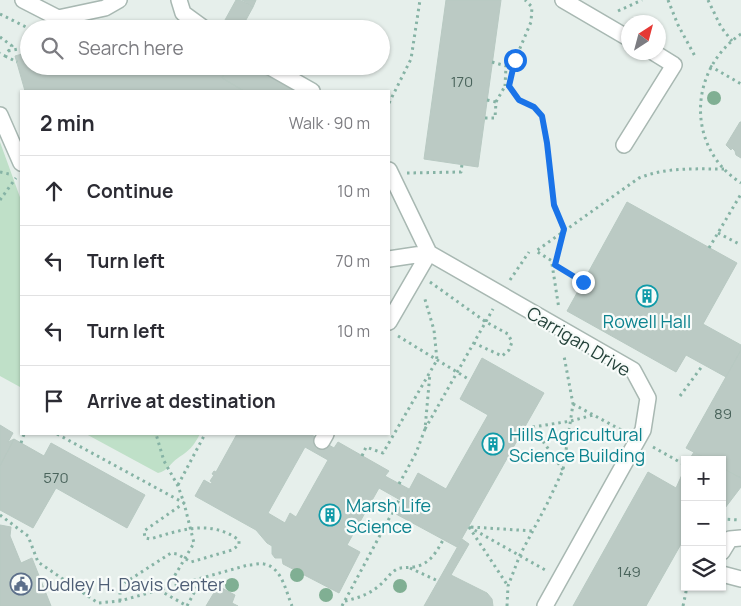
<!DOCTYPE html>
<meta charset="utf-8">
<style>
:root{--surface:#fff;--page:#f7f7f7;--text:#2b2b33;--muted:#7c7c81;--line:#e1e1e2}
body{margin:0;font-family:Manrope,sans-serif;background:var(--page);color:var(--text)}
.controls{position:absolute;right:15px;bottom:15px;display:grid;overflow:hidden;border-radius:0px;box-shadow:0 1px 4px #0004}
.controls button{width:45px;height:45px;display:grid;place-items:center;padding:0;border:0;border-bottom:1px solid var(--line);background:var(--surface);color:var(--text);font:25px sans-serif}
.compass{position:absolute;left:621px;top:15px;width:45px;height:45px;border-radius:50%;background:var(--surface);box-shadow:0 1px 4px #0004;rotate:36deg}
.stop{position:absolute;width:15px;height:15px;margin:-11px;border:4px solid #1a73e8;border-radius:50%;background:#fff}
.stop.end{background:#1a73e8;border-color:#fff;box-shadow:0 1px 5px #0008}
.list{margin:0;padding:0;list-style:none}
h2{display:flex;justify-content:space-between;align-items:center;height:65px;margin:0;padding:0 20px;font-size:21px}
h2 small{font-size:16px;font-weight:400;color:var(--muted)}
.list li{display:grid;grid-template-columns:32px 1fr auto;gap:15px;align-items:center;box-sizing:border-box;height:70px;padding:0 20px;border-top:1px solid var(--line)}
.list b{display:block;font-size:19px;white-space:nowrap}
.list em{font-size:16px;font-style:normal;color:var(--muted)}
.icon{flex:none;width:28px;height:28px;fill:none;stroke:currentColor;stroke-width:2;stroke-linecap:round;stroke-linejoin:round}
.map{position:relative;flex:none;width:741px;height:606px;overflow:hidden}
.search{position:absolute;background:var(--surface);box-shadow:0 1px 4px #0004;left:20px;top:20px;width:370px;height:55px;display:flex;align-items:center;gap:12px;box-sizing:border-box;padding:0 18px;border-radius:28px;color:var(--muted);font-size:19px}
.panel{position:absolute;background:var(--surface);box-shadow:0 1px 4px #0004;left:20px;top:90px;width:370px;height:345px;border-radius:0px}
.map>svg:first-child{display:block}
.green{fill:#bfe0c8}
.building{fill:#bbcac4;stroke:#b8c9c2;fill-rule:evenodd}
.lines{fill:none;stroke-linecap:round;stroke-linejoin:round}
.minor-casing{stroke:#a8b8b2;stroke-width:18}
.path{stroke:#86b3a5;stroke-width:3;stroke-dasharray:2.5 4;stroke-linecap:butt}
.minor{stroke:#fff;stroke-width:15}
.tree{fill:#80af93}
.route{stroke:#1a73e8;stroke-width:6}
.labels{text-anchor:middle;dominant-baseline:central;stroke-width:4.5;stroke-linejoin:round;paint-order:stroke}
.number-label{font-size:15px;fill:#4a645c}
.culture-label{font-size:18px;fill:#0d838f;stroke:#f7fbf9;text-anchor:start}
.street-label{font-size:18px;fill:#24423a;stroke:#f7fbf9}
.service-label{font-size:18px;fill:#4e5e75;stroke:#f7fbf9;text-anchor:start}
</style>
<div class="map">
<svg width="741" height="606" viewBox="0 0 741 606">
<rect width="100%" height="100%" fill="#e6efeb"/>
<path class="green" d="M0,142l21,58 -1,187 -20,-11z
M86,434h114c-7,13 -10,16 -22,24 -8,5 -10,13 -20,15z"/>
<path class="building" d="M236,0h4l13,7 -12,22h-21z
M242,0h14l-3,7z
M446,0h55l-23,167 -54,-8z
M29,52v14h200l-7,12 22,13h-219l-10,-35z
M229,66h28l42,25h-55l-22,-13z
M740,122h1v36l-5,-3 -1,-4 -3,-3 -1,2 -5,-5z
M627,202l110,61 -34,61 38,21v5l-15,27 -40,-22 -10,17 -109,-61z
M741,350v128l-19,-10v-8h-14l-22,-12z
M482,358l62,35 -87,154 -61,-33 22,-41 28,16 42,-74 -28,-16z
M0,425l13,8 -5,9 6,-3 -14,27z
M237,434h75v1l22,13 4,-6 51,29 -4,5 24,13 -7,12 -23,-13 -32,57 13,7 -21,41 -56,-29 -1,-6h-7l-3,-4v-8l-5,-3 -11,-13 -61,-34 9,-16 7,4 1,-2 -2,-1 4,-6 -2,-1 2,-3 2,1zM305,447l23,13 -32,57 -6,-4 -5,10 -17,-10z
M14,439l30,17 7,-13 94,52 -18,33 -71,-40 -23,40 -33,-18v-44z
M694,452l14,8h-19z
M685,468v69l-39,69h-73l75,-134 28,16z
M722,468l19,10v9l-19,25z
M0,525l11,2 -1,9 11,27 11,-5 19,48h-51z
M462,539l7,5 -18,31 36,18 5,6 1,7h-69z
M218,586l17,9 -3,8 6,3h-32z"/>
<g class="lines">
<g class="minor-casing">
<path id="minor" d="M23,0l35,18 47,-10 14,-8
M179,0l4,13 22,16
M563,0l65,38
M268,66l44,25
M0,115l21,48
M624,145l50,-80 -21,-13
M389,170l40,83 204,117 15,28 -5,32 -98,176
M389,259l40,-6
M389,322l40,-69
M322,441l4,-7
M722,552l8,-13 11,-1
M722,574l19,5"/>
</g>
<path class="path" d="M668,0l10,25 18,33
M708,0l13,27 11,14
M618,11l24,-11
M0,14l30,15
M741,34c-53,36 -55,114 0,149
M0,37l12,9 -7,10 -5,-3
M8,51l21,-4
M5,56l12,6
M492,62l14,4 -1,20
M710,66l31,18
M509,86l6,-26 16,-38 1,-15 -7,-7
M487,100l9,2
M389,103l22,-44 9,-59
M485,118h10l1,-16 9,-16h4l10,14 15,7 8,9 5,27 7,62 10,24 -9,35
M0,172l9,2
M407,173l54,-1 1,-8
M0,200l16,-22
M718,233l23,12
M709,248l32,-54
M552,264l7,45
M510,280l19,-28
M430,282l56,40 22,12 4,8 -3,8 -7,6 -28,-13
M583,282l-28,-17 -3,-4 -16,-10 103,-73c27,-11 56,-9 85,-9
M398,336l72,44
M680,396l23,-31
M573,404l52,28
M425,429l68,-120
M57,434l127,69 10,40 -26,44
M21,443l3,-9
M653,447l32,18
M362,456l4,-9 17,6 54,-93 -3,-30 -10,-34
M563,470l-30,-43 38,-6 22,-6
M399,484l17,-31 9,-24 5,-56
M178,485l27,-51
M0,515l28,21 10,26 60,41 22,-2 128,-36c5,0 11,-2 16,-1 18,3 22,28 28,42
M722,521l2,-2 16,1
M469,527l78,44
M469,527l39,59
M471,527l62,4
M410,568l28,13
M159,590l28,16
M120,601v-12l6,-7 45,-29 6,1 14,8 41,-12 7,-5v-5c-29,-21 -58,-10 -89,-1l-5,-1 -1,-7 40,-28 -6,-17 -14,-25 -8,-27
M345,601c13,-3 25,-7 35,-16 6,-5 10,-12 17,-16 5,-2 10,-1 16,-2 16,-2 23,-14 30,-27
M187,606l15,-28
M342,606l57,-106
M507,606l1,-20 12,-31 27,-51 16,-34 10,-66 -9,-48
M683,606l4,-19"/>
<use href="#minor" class="minor"/>
</g>
<g class="tree">
<circle cx="714" cy="98" r="7"/>
<circle cx="297" cy="575" r="7"/>
<circle cx="232" cy="585" r="7"/>
<circle cx="400" cy="586" r="7"/>
<circle cx="326" cy="595" r="7"/>
</g>
<g class="lines">
<path class="route" d="M515,60l-6,26 10,14 15,7 8,9 5,27 7,62 10,24 -9,36 28,17"/>
</g>
<defs>
<g id="building-ring" transform="scale(1.125)"><circle r="9.5" fill="#f7fbf9" stroke="#0f9aa8" stroke-width="1.5"/><path d="M-4-6H4V6H1V3H-1V6H-4ZM-2.5-4.3h1.7v1.8h-1.7ZM.8-4.3h1.7v1.8H.8ZM-2.5-1h1.7V.8h-1.7ZM.8-1h1.7V.8H.8Z" fill="#0f9aa8"/></g>
<g id="civic-ring" transform="scale(1.125)"><circle r="9.5" fill="#f7fbf9" stroke="#5c6f8a" stroke-width="1.5"/><path d="M-.6-6.5H3V-4.5H.6V-3L4-1V1h2V6H-6V1h2V-1L-.6-3ZM-1.2 2.5V6h2.4V2.5Z" fill="#5c6f8a"/></g>
</defs>
<g fill-rule="evenodd">
<use href="#building-ring" x="647" y="296"/>
<use href="#building-ring" x="493" y="444"/>
<use href="#building-ring" x="330" y="515"/>
<use href="#civic-ring" x="21" y="584"/>
</g>
<g class="labels">
<g class="number-label">
<text x="462" y="81">170</text>
<text x="723" y="413">89</text>
<text x="56" y="477">570</text>
<text x="629" y="571">149</text>
</g>
<g class="culture-label">
<text x="647" y="321" text-anchor="middle">Rowell Hall</text>
<text x="509" y="434">Hills Agricultural<tspan x="509" dy="21">Science Building</tspan></text>
<text x="346" y="505">Marsh Life<tspan x="346" dy="21">Science</tspan></text>
</g>
<g class="street-label">
<text transform="translate(579 341) rotate(31)">Carrigan Drive</text>
</g>
<g class="service-label">
<text x="37" y="584">Dudley H. Davis Center</text>
</g>
</g>
</svg>
<div class="controls">
<button>+</button>
<button>−</button>
<button><svg class="icon" aria-label="layers" viewBox="0 0 24 24"><path d="M12 4l9 5-9 5-9-5zM3 14l9 5 9-5"/></svg></button>
</div>
<svg class="compass" viewBox="-18 -18 36 36"><path d="M0-13l5 13h-10z" fill="#e53935"/><path d="M0 13l5-13h-10z" fill="#7c7c81"/></svg>
<div class="stop" style="left:515px;top:60px"></div>
<div class="stop end" style="left:583px;top:282px"></div>
<div class="search"><svg class="icon" aria-label="search" viewBox="0 0 24 24"><circle cx="10" cy="10" r="6"/><path d="M15 15l6 6"/></svg>Search here</div>
<section class="panel">
<h2>2 min<small>Walk · 90 m</small></h2>
<ul class="list">
<li><svg class="icon" aria-label="ahead" viewBox="0 0 24 24"><path d="M12 20V5M6 11l6-6 6 6"/></svg><div><b>Continue</b></div><em>10 m</em></li>
<li><svg class="icon" aria-label="left" viewBox="0 0 24 24"><path d="M17 20v-9H6M10 6l-5 5 5 5"/></svg><div><b>Turn left</b></div><em>70 m</em></li>
<li><svg class="icon" aria-label="left" viewBox="0 0 24 24"><path d="M17 20v-9H6M10 6l-5 5 5 5"/></svg><div><b>Turn left</b></div><em>10 m</em></li>
<li><svg class="icon" aria-label="arrive" viewBox="0 0 24 24"><path d="M6 21V4h12l-3 4 3 4H6"/></svg><div><b>Arrive at destination</b></div></li>
</ul>
</section>
</div>
